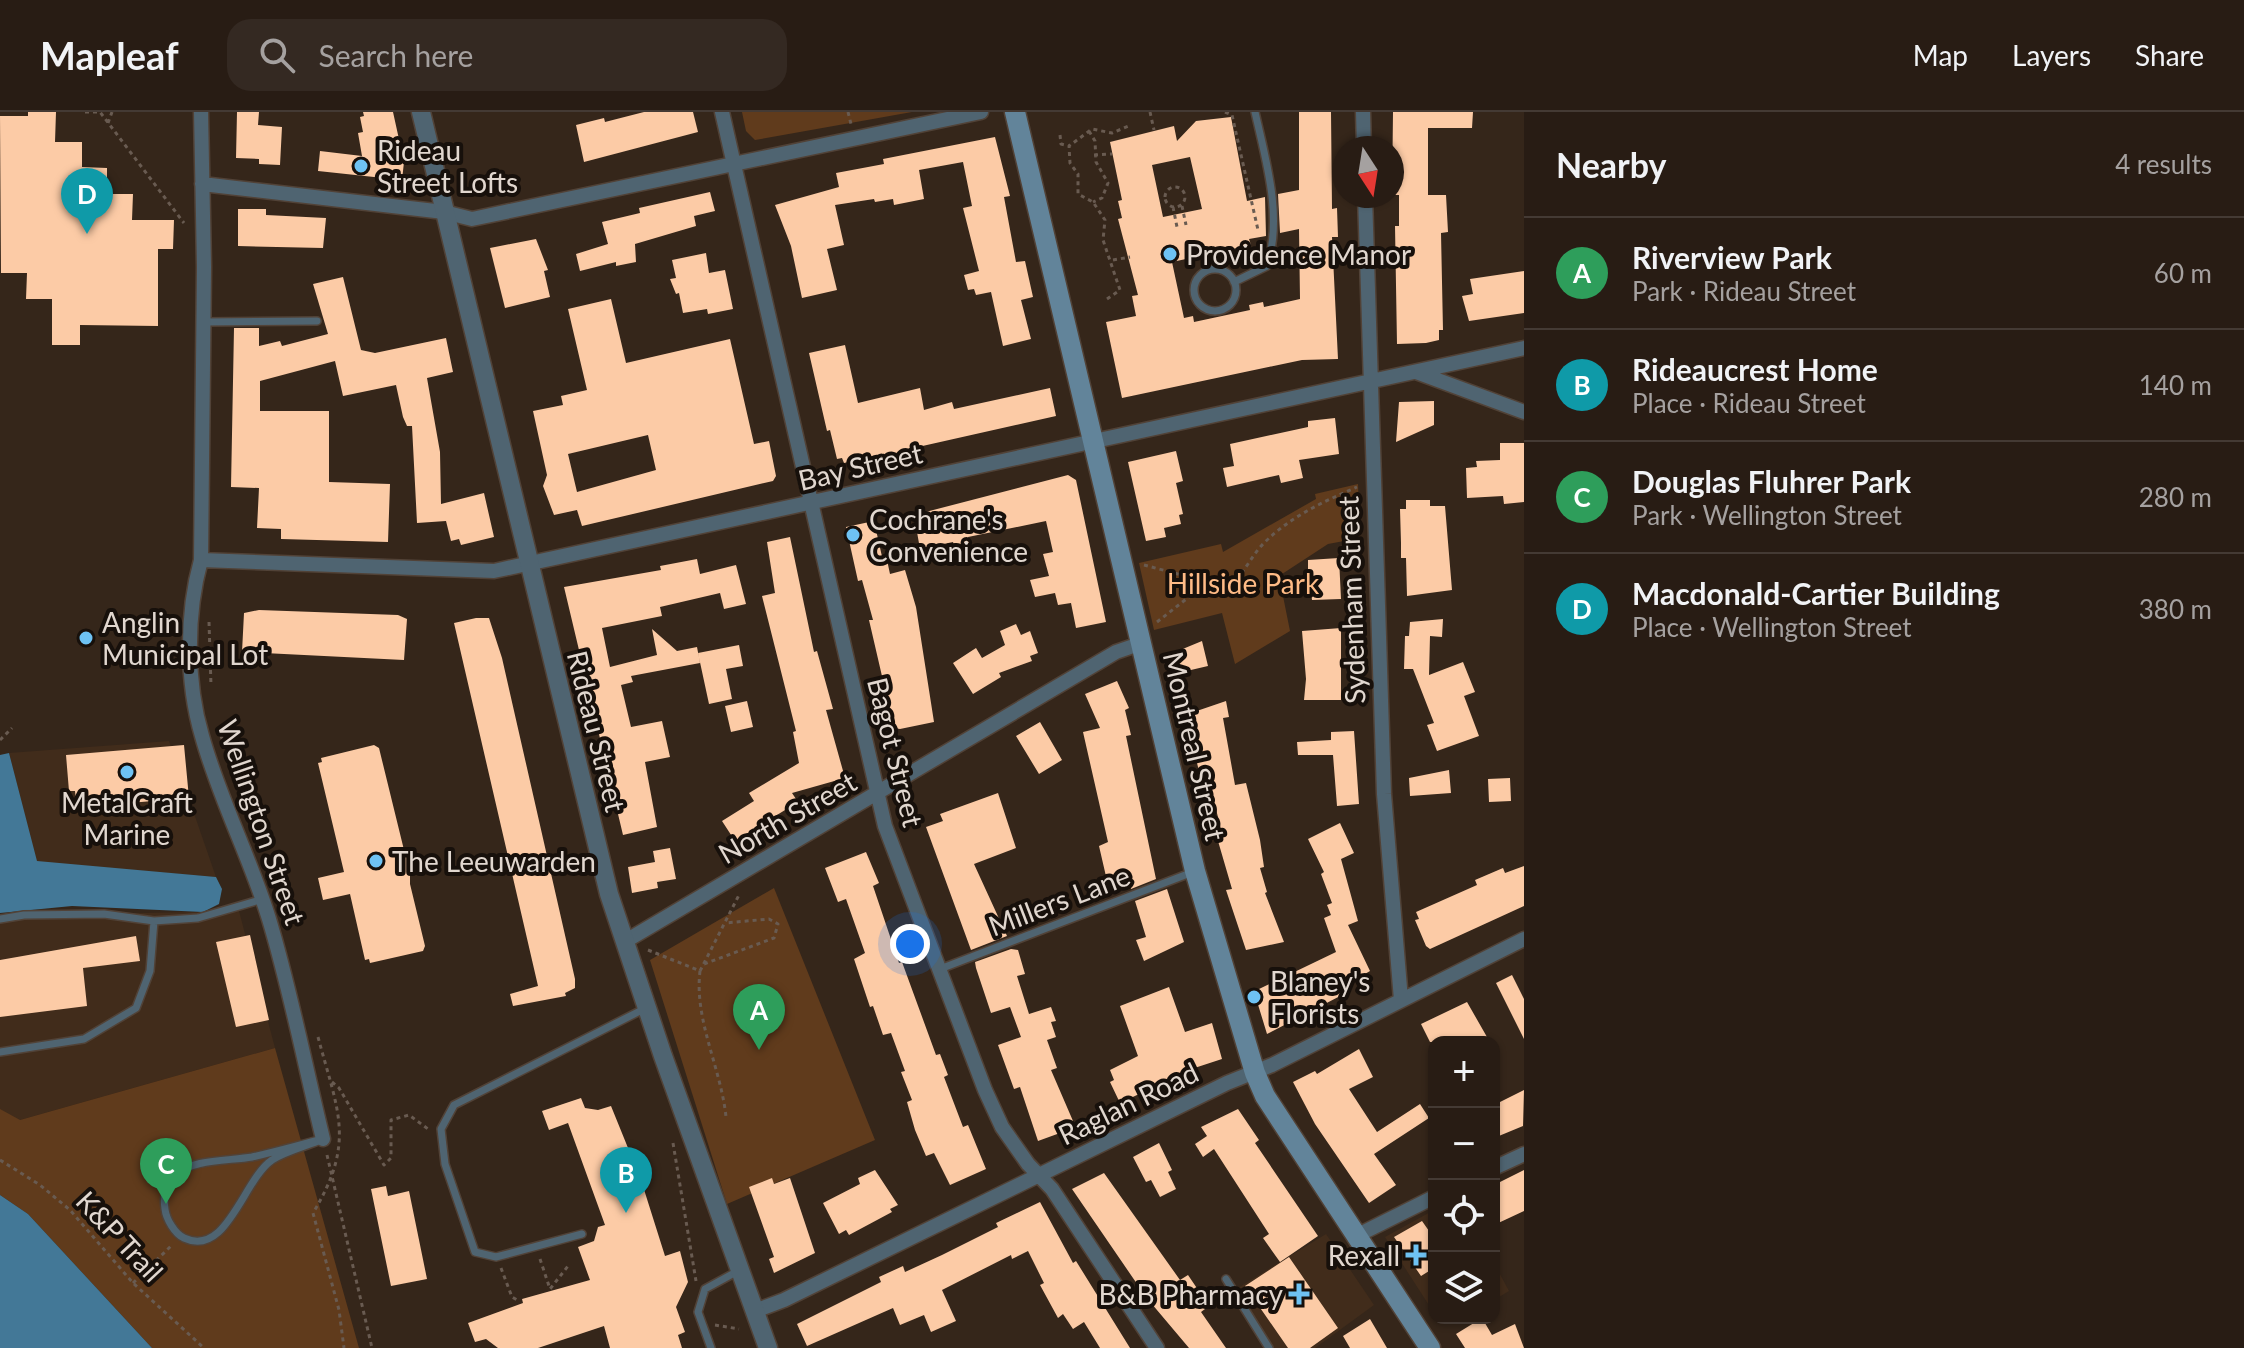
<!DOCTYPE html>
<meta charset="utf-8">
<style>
:root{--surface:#281c14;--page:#342922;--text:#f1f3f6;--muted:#a5a1a0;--line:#443a34;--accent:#bca0f2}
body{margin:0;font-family:Lato,sans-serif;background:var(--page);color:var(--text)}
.controls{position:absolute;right:24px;bottom:24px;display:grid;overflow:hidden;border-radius:16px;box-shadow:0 2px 6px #0004}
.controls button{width:72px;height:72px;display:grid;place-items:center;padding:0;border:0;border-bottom:2px solid var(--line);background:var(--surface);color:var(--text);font:40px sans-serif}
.compass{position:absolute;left:1332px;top:24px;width:72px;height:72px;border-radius:50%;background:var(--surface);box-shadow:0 2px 6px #0004;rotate:168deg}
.you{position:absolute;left:910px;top:832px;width:28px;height:28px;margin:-20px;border:6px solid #fff;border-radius:50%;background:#1a73e8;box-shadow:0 0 0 12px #1a73e833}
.badge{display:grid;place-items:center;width:52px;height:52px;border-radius:50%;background:var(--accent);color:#fff;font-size:26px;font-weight:700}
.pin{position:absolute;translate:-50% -66px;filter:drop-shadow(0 2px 4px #0008)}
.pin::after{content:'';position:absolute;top:42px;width:28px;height:24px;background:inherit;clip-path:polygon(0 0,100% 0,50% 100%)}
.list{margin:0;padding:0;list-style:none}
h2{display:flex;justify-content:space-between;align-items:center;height:104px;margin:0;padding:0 32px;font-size:34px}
h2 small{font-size:26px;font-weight:400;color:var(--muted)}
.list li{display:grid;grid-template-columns:52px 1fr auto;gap:24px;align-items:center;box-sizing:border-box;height:112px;padding:0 32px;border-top:2px solid var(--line)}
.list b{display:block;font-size:30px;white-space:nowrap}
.list p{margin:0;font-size:26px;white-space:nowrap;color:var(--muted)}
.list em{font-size:26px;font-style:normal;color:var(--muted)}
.icon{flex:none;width:44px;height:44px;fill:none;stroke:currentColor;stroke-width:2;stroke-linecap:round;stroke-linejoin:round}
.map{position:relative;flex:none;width:1524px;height:1236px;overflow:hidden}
header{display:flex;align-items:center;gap:48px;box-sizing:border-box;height:112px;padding:0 40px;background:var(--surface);border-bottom:2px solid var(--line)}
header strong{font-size:38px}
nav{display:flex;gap:44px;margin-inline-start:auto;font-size:28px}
.search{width:560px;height:72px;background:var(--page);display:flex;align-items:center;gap:20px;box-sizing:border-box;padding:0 28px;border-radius:24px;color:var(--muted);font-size:30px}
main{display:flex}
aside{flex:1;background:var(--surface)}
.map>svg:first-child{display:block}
.built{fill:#412c1b}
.green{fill:#603b1c}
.water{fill:#437897}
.building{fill:#fccba6;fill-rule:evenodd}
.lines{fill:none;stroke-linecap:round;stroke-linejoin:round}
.service-casing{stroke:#514237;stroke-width:10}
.minor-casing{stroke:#514237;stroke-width:17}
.tertiary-casing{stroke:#514237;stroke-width:21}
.secondary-casing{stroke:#514237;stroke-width:23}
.path{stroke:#695b51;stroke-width:3;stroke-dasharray:4 4;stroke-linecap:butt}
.service{stroke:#4f6471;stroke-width:7}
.minor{stroke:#4f6471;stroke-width:14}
.tertiary{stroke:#4f6471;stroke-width:18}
.secondary{stroke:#62849a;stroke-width:20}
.poi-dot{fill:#6ec2f3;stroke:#17100b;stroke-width:3}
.labels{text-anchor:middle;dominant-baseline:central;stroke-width:8;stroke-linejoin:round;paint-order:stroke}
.poi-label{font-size:28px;fill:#e1d7cf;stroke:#17100b;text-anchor:start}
.street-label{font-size:28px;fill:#e1d7cf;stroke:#17100b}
.park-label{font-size:28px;fill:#ffbb86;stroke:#17100b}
</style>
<header>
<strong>Mapleaf</strong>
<div class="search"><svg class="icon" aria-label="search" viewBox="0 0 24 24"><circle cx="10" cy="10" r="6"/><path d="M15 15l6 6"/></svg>Search here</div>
<nav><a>Map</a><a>Layers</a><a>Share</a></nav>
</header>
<main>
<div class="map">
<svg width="1524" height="1236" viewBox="0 0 1524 1236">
<rect width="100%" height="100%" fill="#35261a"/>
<path class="built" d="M169,629l47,136 -180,-15 -27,-109z
M239,799l36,137 -255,72 -20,13v-217z
M1434,1098v103l-49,-76z
M1326,1122l48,71 -59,43h-42l-40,-57z
M1494,1151l15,28 -15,9z"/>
<path class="green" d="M742,0h170l-157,28 -9,-9z
M1358,372l2,54 -32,6 -49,32 11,55 -55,33 -13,-51 -68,17 -15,-67 82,-19 2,8 93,-53 -1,-5z
M774,776l101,252 -148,64 -77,-244z
M275,936l84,300h-207l-124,-134 -28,-19v-86l20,11z"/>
<path class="water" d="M9,641l28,108 179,16 6,12 -3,15 -16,8 -131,-6 -72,7v-158z
M0,1083l28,19 124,134h-152z"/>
<path class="building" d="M28,0h28l-1,30h27v25l25,1v26h26l-1,26h42l-1,29h-15v77l-78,-1v20h-28v-46h-26l1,-26h-26l-1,-157h28z
M237,0h22l-1,13 24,2 -2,38 -21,-1v-5l-23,-1z
M363,0h30l11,50 -2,18 -84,-9 2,-20 42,5 -4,-23 5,-1 -3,-15 4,-1z
M644,0h49l5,20 -114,30 -8,-37 28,-7 1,4z
M1299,0h32l1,97 5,-1 1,29h-6l6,122 -36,1 -180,38 -16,-76 30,-6 -4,-20 6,-1 -20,-76 4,-1 -4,-17 4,-1 -12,-58 64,-16 3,15 19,-20 35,-4 16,84 18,-4 1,39 -17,3 2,6 -79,17 12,56 9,-2 1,6 56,-12 -1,-5 14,-3 1,5 36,-8 -1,-70 -19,4 -2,-39 21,-4zM1190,45l12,52 -39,8 -11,-52z
M1393,0h80l-1,16h-44v67h18l2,37 -7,1 2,97h-4v10l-13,3 -29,1 -2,-118h4v-31h-7z
M995,25l15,59 -6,1 12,65 9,-1 8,36 -12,3 10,39 -28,7 -12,-54 -15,3 -2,-6 -6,1 -4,-15 15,-4 -16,-63 9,-2 -9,-44 -44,8 5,29 -30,6 -1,-6 -18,3 -1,-3 -39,6 9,40 -17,4 10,41 -35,8 -11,-52 -16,-41 64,-18 -3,-14 48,-9 -1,-5z
M710,80l5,19 -21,5 2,10 -61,18 1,18 -20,4v-4l-36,9 -4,-17 32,-10 -6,-22 38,-9 -1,-5z
M238,97h28v6l60,3 -3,30 -85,-2z
M536,127l12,31 -4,1 6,26 -45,11 -15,-60z
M706,141l3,20 16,-3 8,39 -25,5 -1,-5 -24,4 -4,-20 -3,1 -6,-15 6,-1 -4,-18z
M1524,159v42l-55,8 -7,-25 11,-2 -3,-15z
M343,165l18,73 14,3 71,-15 7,34 -26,6 13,74 1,52 43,-11 10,44 -33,8 -2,-6 -8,2 -5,-20 -29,2 -5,-97h-5l-4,-9 -7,-32 -53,11 -8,-35 -75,20v30h69v71l61,2 -2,58 -107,-3v-10l-24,-1 2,-40 -28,-1 3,-159h25v18l21,-5 2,5 46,-12 -15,-50z
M611,187l15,64 104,-24 24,105 15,-3 7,35 -3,5 -191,45 -5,-16 -23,5 -11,-29 4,-11 -14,-64 30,-6 -2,-9 26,-6 -19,-81zM648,323l8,35 -79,22 -9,-38z
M845,233l13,58 62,-15 4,22 28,-8 2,7 96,-21 6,28 -138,31 1,6 -57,11 -1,-5 -17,4 -2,-5 -5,1 -7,-29 -3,1 -18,-78z
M1434,289v24l-38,17 3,-40z
M1335,306l4,36 -40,6 4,18 -22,5 -2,-8 -52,12 -4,-19 11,-2 -4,-22 78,-17v-6z
M1500,331h24v59l-20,2 -1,-8 -36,2 -1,-30 11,-1 -1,-6 24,-1z
M1176,339l7,30 -7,2 7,31 -4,1 2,9 -17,4 2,9 -20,4 -18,-79z
M1068,363l8,5 30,142 -30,6 -5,-25 -13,2 -3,-12 -20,4 -5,-17 19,-4 -6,-22 10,-2 -7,-31 -78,16 2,8 -15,3 -2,-6 -33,7 -6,-34z
M1406,388h24v6h15l7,84 -45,6 -1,-38h-5v-15l-1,-34h6z
M874,409l9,40 4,-1 3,14 15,-4 11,37 18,115 -34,7 -6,-1 -25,-108h4l-11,-40 -4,1 -12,-54z
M790,425l24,115 3,-1 16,58 -7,1 19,68 -53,15 6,9 -63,39 -13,-20 32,-20 -5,-8 50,-30 -6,-31 3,-1 -34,-135 13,-3 -8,-51z
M1339,446l2,41 -29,1 -1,-8h-6l-1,-22h4v-10z
M697,447l3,15 36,-9 10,39 -22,5 -4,-16 -60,14 2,9 -60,12 8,39 47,-12 -5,-26 25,22 20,-4 3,16 -69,13 2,6 -12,3 10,42 31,-6 8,36 -25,5 12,65 -34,8 -59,-248 97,-17 -1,-4z
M259,498l139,5 9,4 -3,41 -162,-8 2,-39z
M476,506h13l13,40 73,321v9l-10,5 1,3 -53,10 -3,-12 28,-8 -84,-363z
M1443,507l-1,18 -12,-1 -1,39 34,-13 12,30 -11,4 15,40 -42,15 -10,-26 7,-2 -21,-54h-9l1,-33h4l1,-14z
M1016,512l5,11 9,-4 8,22 -8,3 2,5 -33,12 2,4 -28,17 -20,-31 23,-15 6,10 23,-13 -5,-14z
M1341,516v72h-37l2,-21 -4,-48z
M1202,529l6,25 -30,7 -5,-20z
M739,533l4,21 -17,3 6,30 -23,5 -11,-51z
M1117,569l12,27 -4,2 6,25 -5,1 30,143 -25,10 -2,-9 -21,5 -9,-39 9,-4 -25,-110 17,-4 -15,-34z
M747,589l6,26 -22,5 -6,-26z
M1226,589l3,16 -6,1 12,67 11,-2 14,57 4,27 -4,1 7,24 -2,1 19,49 -38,8 -20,-60 6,-1 -14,-48 5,-3 -7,-29 -7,2 -24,-96z
M1040,610l22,38 -23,14 -23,-38z
M1354,619l5,73 -22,2 -4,-51h-35l-1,-13 34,-2v-8z
M184,633l5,53 -96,8 1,5 -17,1 -2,-21h-6l-3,-36z
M374,633l5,3 25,102 4,-1 6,25h-4v10l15,62 -2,5 -53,12 -1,-4 -4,1 -15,-66 -27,6 -5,-22 26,-6 -26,-109 4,-1 -1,-4z
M1449,658l2,23 -41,3 -1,-18z
M1510,666l1,23 -22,1 -1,-23z
M998,681l18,55 -42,16 33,72 -36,14 -45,-123 17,-6 -3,-7z
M1340,711l14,30 -13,6 17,62 -10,4 22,46 -29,17 3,6 -77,40 -11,-36 6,-3 -3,-6 77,-37 -12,-34 7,-3 -4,-10 5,-2 -11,-29 3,-2 -16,-33z
M670,736l6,31 -19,3 1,6 -26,5 -4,-26 27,-5 -2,-11z
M866,740l13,31 -6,3 26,77 3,-1 34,93 4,-1 8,21 -4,2 19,50 5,-2 18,44 -36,16 -16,-32 -8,3 -11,-26 -8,-28 5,-2 -11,-28 4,-1 -14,-38 -8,2 -10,-29 -3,1 -16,-48 11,-6 -19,-54 -8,3 -13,-34z
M1524,754v40l-94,43 -4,-3 -11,-26 4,-1 -3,-7 61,-27 -2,-5 28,-12 2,5z
M1167,777l17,53 -40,19 -8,-21 10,-3 -11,-36z
M250,823l19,85 -33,7 -20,-85z
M136,824l4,25 -57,7 4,38 -87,11v-57z
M1011,837l7,1 7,24 -8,2 12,38 22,-7 5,14 -5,1 5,15 -9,3 10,28 -6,2 22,51 -2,8 -33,12 -18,-54 -6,2 -16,-44 23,-8 -11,-30 -19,6 -15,-45 -1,-6z
M1512,863l12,24v40l-28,-56z
M1169,875l16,45 27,-9 10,36 -52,17 1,3 -51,24 -10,-21 4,-2 -4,-10 28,-14 -18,-50z
M1467,890l20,35 -10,5h-47l-9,-18z
M1359,937l14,28 -24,12 28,43 43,-28 9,14 -55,36 22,31 -27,18 -54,-79 -22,-42 22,-11 2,3z
M1524,978l-1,36 -29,12v-33z
M581,986l4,10 13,2 13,-4 30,74 24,76 15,-5 8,31 -12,25 9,25 -7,3 4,13h-72l-6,-22 -66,22h-40l-12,-9 -11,3 -7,-19 55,-20 -1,-4 68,-19 -12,-33 16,-6 4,-14 7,-2 -37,-102 -19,7 -7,-19z
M1238,997l21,31 -4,3 63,93 -38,26 -17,-24 6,-4 -55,-85 -11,8 -8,-13 12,-8 -6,-9z
M1159,1031l13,27 -4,2 8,17 -16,8 -9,-17 -5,2 -13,-25z
M875,1058l23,35 -8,4 2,3 -43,23 -3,-5 -7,4 -16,-31 37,-19 -2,-6z
M1524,1058v41l-30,14v-36l6,-3 -2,-3z
M1104,1061l76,107 8,-5 21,31 -8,6 25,36h-37l-43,-51 -74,-108z
M772,1066l2,6 16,-6 25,75 -41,20 -5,-14 5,-2 -25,-70z
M386,1074l2,10 21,-5 18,88 -36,7 -20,-97z
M1040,1090l33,61 3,-2 54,87h-30l-16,-26 -11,7 -10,-15 -5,4 -18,-33 4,-2 -16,-32 -16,8 -1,-4 -69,35 14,31 -25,11 -7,-17 -24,10 -7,-17 -86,38 -10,-22 84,-42 -2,-5 24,-11 2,6 37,-17 56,-28 -2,-4z
M1422,1109l12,17v30l-13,8 -27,-39z
M1289,1145l49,71 -28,20h-22l-43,-62z
M1482,1206l10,17 23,-11 9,24h-59l-9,-14z
M1370,1207l17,29h-37l-7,-12z"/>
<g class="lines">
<g class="service-casing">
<path id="service" d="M1194 178a21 21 0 1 1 42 0a21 21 0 1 1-42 0Z
M1234,170l33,-16c16,-49 -1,-105 -12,-154
M204,210l113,-1
M0,807l24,-4 80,-1 50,7 44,-3 65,-19
M940,857l253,-97
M0,940l84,-13 52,-31 14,-37 4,-50
M323,1027c-16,7 -37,12 -51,21 -29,20 -45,98 -88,78 -9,-4 -18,-19 -19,-29 -2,-13 0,-24 10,-34 17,-16 54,-14 77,-18 23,-5 47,-12 71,-18z
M582,1122l-86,23 -21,-5 -30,-88 -4,-35 13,-24 190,-96
M1226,1167l43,69
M711,1236l-13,-36 7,-23 33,-18"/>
</g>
<g class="minor-casing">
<path id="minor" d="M201,0l3,155 -3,293c-15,54 -15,122 1,176 17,62 48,121 67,183 22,73 36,147 54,220
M722,0l163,714 100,264 17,37 26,37 24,25 105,159
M1363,0l1,36
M202,72l242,28 28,7 509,-107
M1365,84l19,598 17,206
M1416,260l108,40
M201,448l293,11 1030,-223
M624,830l492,-290 26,-9
M1494,1056l30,-14
M1356,1124l78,-39
M755,1199l29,-11 443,-217 45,-18 252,-126"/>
</g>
<g class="tertiary-casing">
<path id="tertiary" d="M421,0l188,782 54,162 105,292"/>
</g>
<g class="secondary-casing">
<path id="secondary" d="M1015,0l180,759 60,202 10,23 165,252"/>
</g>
<path class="path" d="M85,0h15l84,111
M848,0l3,12
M1150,0l4,18
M1225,0l7,3 26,115
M108,11l4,-11
M1089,19l6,10 1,21 12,21 -6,15 -9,4
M1060,23l1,9 8,2
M1094,43l18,-1
M1165 85a10 10 0 1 1 20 0a10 10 0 1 1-20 0Z
M1182,94l4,19
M1173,95l4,20
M1113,148l17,-3
M1107,187l13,-9 -17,-50 2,-20 -12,-18 -15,-8v-20l-8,-11 -1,-17 23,-17 20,4 19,-8
M1144,453l64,17 24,1c13,-11 20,-28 32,-40 27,-27 59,-41 93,-56
M209,510l2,64
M1157,510l51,-40
M221,624l36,98
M0,628l12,-12
M648,838l52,21 40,-78
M704,852l70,-26 4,-14 -9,-5 -44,4
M700,859c-6,49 21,97 26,146
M318,925c20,75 38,105 -5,176l26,97 5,38
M332,970l7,6 45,77 7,-7v-38l18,-5 19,14
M673,1031l23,138
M327,1043l45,193
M0,1048l40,25 30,25 63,73 71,65
M540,1147l10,30 18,-23
M501,1156l11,29 7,4
M133,1171l38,-37
M715,1213l24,4"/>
<use href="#service" class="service"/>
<use href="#minor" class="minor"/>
<use href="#tertiary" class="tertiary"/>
<use href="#secondary" class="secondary"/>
</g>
<g class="poi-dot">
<circle cx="361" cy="54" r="8"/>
<circle cx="1170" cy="142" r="8"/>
<circle cx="853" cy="423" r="8"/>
<circle cx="86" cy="526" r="8"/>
<circle cx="127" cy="660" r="8"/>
<circle cx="376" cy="749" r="8"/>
<circle cx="1254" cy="885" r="8"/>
<path d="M1412 1131h8v8h8v8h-8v8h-8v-8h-8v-8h8z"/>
<path d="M1295 1170h8v8h8v8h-8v8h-8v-8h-8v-8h8z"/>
</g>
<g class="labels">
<g class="poi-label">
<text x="377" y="38">Rideau<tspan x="377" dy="32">Street Lofts</tspan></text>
<text x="1186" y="142">Providence Manor</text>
<text x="869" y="407">Cochrane's<tspan x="869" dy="32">Convenience</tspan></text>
<text x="102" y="510">Anglin<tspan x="102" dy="32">Municipal Lot</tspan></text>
<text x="127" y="690" text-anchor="middle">MetalCraft<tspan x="127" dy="32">Marine</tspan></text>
<text x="392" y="749">The Leeuwarden</text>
<text x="1270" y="869">Blaney's<tspan x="1270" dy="32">Florists</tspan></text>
<text x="1400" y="1143" text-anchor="end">Rexall</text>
<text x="1283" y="1182" text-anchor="end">B&amp;B Pharmacy</text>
</g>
<g class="street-label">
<text transform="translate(860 354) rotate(-13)">Bay Street</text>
<text transform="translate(1351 488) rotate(-92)">Sydenham Street</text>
<text transform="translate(597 619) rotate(76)">Rideau Street</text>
<text transform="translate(1195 634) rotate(77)">Montreal Street</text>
<text transform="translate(896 640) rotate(76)">Bagot Street</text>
<text transform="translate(787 705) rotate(-30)">North Street</text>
<text transform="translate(262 710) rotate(71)">Wellington Street</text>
<text transform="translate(1059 788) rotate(-21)">Millers Lane</text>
<text transform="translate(1128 991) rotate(-26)">Raglan Road</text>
<text transform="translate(120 1124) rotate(47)">K&amp;P Trail</text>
</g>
<g class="park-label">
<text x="1243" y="471">Hillside Park</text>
</g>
</g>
</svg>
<div class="controls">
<button>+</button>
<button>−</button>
<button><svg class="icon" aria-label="locate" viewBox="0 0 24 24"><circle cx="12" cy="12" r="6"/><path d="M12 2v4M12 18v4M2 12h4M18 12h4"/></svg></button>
<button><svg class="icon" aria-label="layers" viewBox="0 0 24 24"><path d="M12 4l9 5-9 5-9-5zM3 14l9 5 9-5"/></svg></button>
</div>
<svg class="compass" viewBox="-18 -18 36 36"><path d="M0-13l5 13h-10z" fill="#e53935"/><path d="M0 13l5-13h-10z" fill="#a5a1a0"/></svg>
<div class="you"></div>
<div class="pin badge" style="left:759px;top:938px;background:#2e9e5b">A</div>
<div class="pin badge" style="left:626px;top:1101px;background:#0f9aa8">B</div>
<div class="pin badge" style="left:166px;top:1092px;background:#2e9e5b">C</div>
<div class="pin badge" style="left:87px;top:122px;background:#0f9aa8">D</div>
</div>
<aside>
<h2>Nearby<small>4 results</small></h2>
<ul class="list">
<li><span class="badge" style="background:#2e9e5b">A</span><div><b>Riverview Park</b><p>Park · Rideau Street</p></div><em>60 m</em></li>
<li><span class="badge" style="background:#0f9aa8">B</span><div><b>Rideaucrest Home</b><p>Place · Rideau Street</p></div><em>140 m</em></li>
<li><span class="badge" style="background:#2e9e5b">C</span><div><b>Douglas Fluhrer Park</b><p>Park · Wellington Street</p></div><em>280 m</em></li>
<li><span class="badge" style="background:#0f9aa8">D</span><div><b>Macdonald-Cartier Building</b><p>Place · Wellington Street</p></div><em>380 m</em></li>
</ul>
</aside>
</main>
